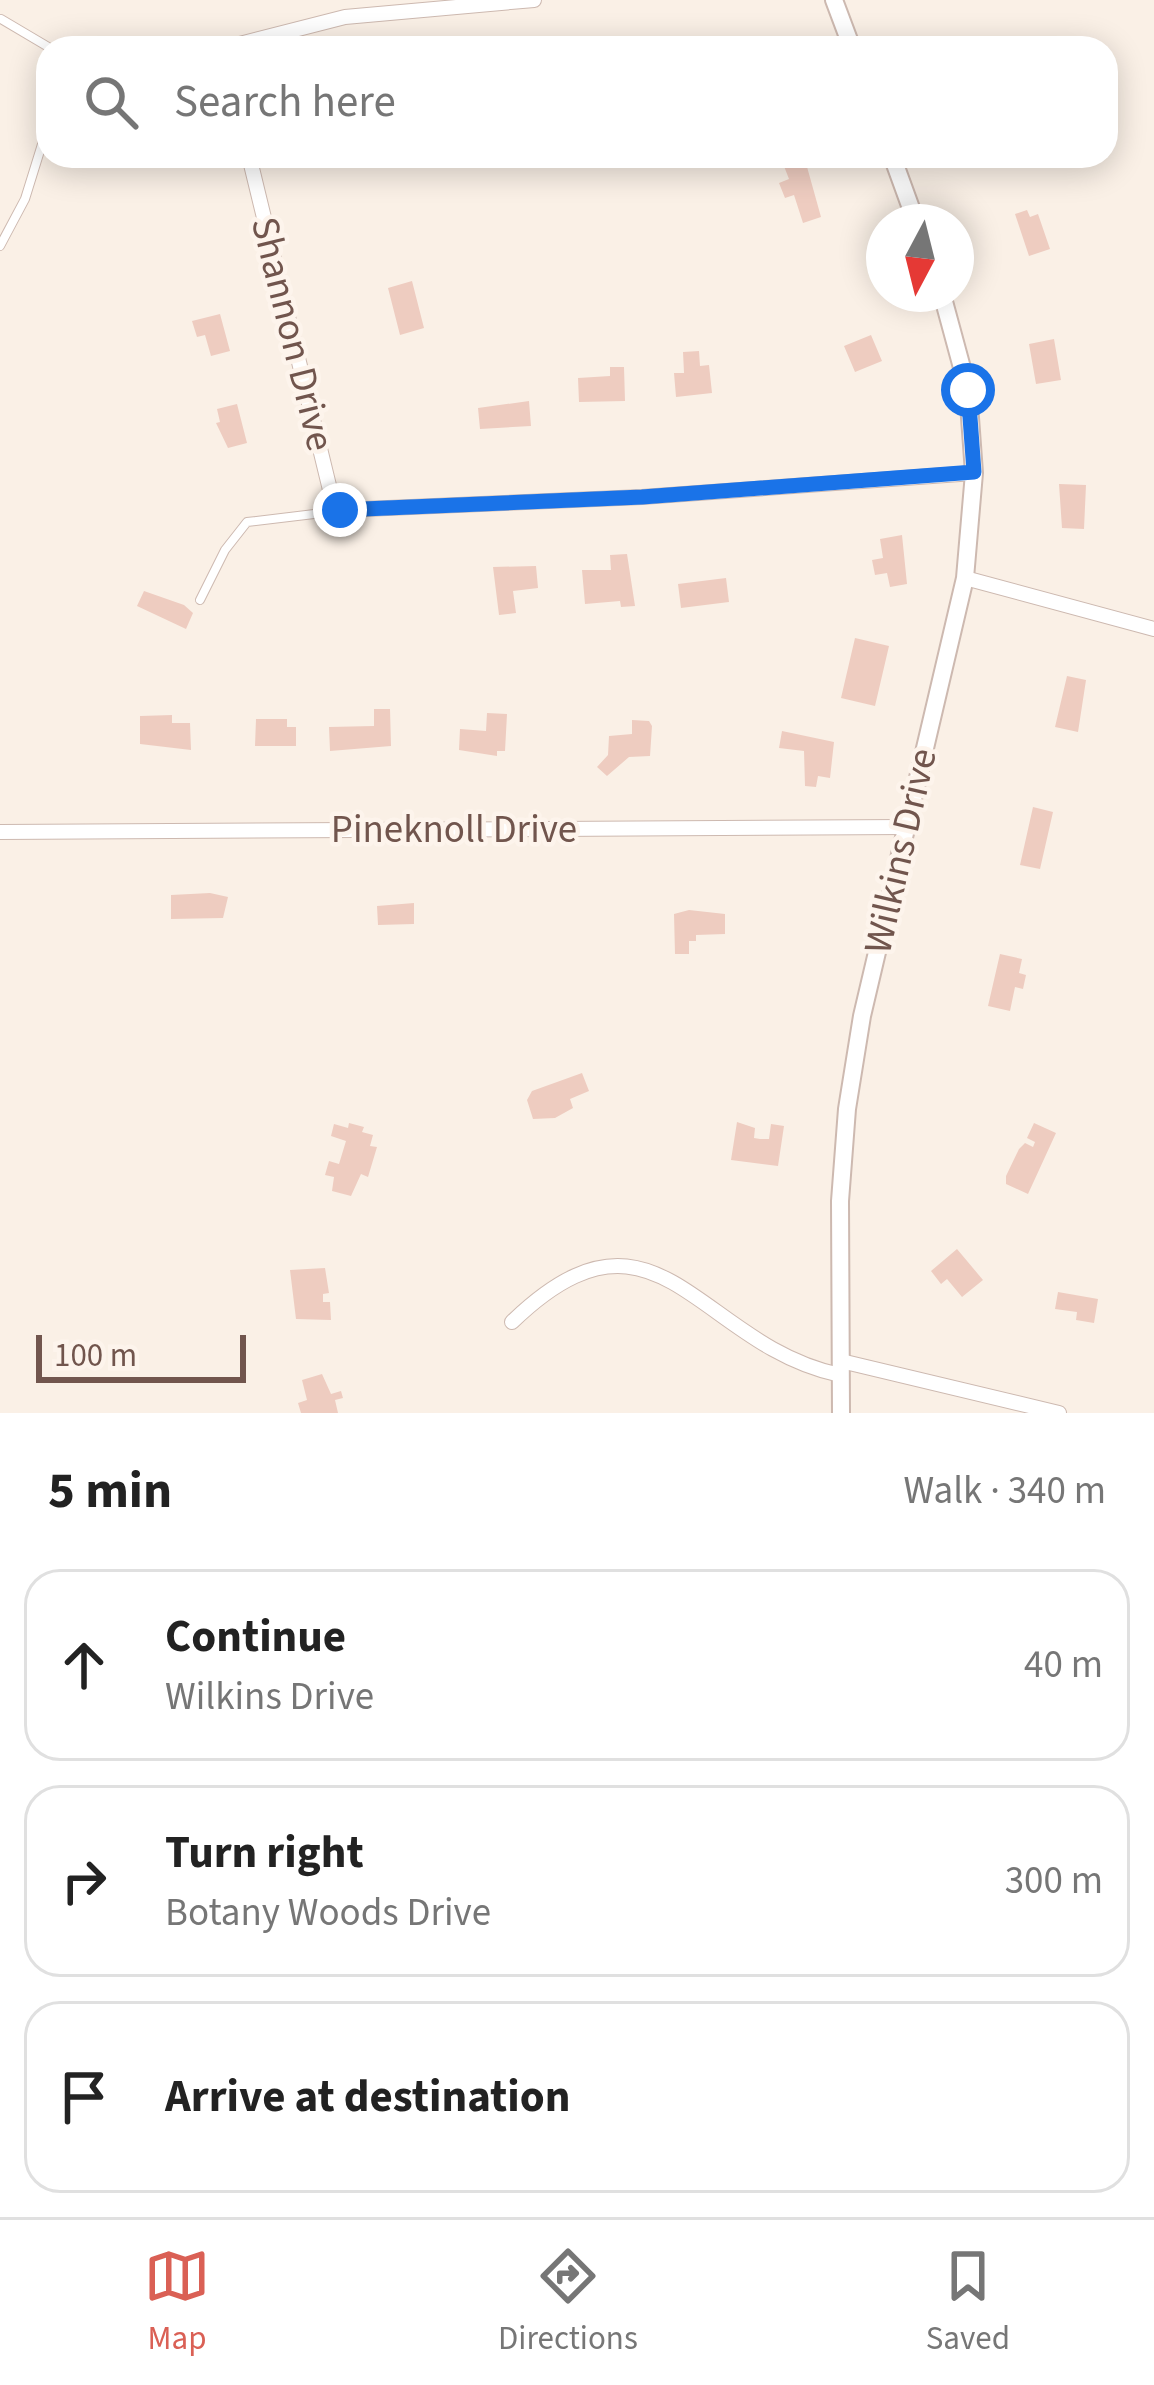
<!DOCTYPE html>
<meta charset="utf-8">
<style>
:root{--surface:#fff;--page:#f6f6f6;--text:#222;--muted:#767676;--line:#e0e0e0;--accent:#da6055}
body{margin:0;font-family:"Source Sans 3",sans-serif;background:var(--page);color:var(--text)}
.compass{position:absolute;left:866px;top:204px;width:108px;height:108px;border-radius:50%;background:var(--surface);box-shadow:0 6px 30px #0003;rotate:187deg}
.scale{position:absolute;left:36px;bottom:30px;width:210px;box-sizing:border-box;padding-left:12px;border:6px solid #71554d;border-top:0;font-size:33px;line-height:42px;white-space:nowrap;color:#71554d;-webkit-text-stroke:9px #fdf4ec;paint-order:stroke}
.stop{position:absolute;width:36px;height:36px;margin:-27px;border:9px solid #1a73e8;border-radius:50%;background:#fff}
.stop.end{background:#1a73e8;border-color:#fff;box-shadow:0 3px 12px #0008}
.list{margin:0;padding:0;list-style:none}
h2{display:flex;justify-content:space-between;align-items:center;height:156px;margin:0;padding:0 48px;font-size:51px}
h2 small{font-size:39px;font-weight:400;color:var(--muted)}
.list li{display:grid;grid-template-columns:78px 1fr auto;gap:36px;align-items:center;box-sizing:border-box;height:192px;margin:0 24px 24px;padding:0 24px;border:3px solid var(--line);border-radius:36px}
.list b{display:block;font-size:45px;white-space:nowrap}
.list p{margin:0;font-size:39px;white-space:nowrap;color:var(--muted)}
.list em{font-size:39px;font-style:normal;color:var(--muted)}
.icon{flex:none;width:66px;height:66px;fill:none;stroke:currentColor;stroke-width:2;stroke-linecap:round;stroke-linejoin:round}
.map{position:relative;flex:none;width:1154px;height:1413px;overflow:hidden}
.search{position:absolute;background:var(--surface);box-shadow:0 6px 30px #0003;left:36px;right:36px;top:36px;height:132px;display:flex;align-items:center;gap:30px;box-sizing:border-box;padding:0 42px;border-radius:36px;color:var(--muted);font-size:45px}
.sheet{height:804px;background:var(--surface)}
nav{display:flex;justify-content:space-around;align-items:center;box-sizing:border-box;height:168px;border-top:3px solid var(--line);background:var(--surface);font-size:33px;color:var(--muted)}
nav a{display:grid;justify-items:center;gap:6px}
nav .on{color:var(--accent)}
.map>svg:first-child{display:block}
.building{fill:#eeccc0}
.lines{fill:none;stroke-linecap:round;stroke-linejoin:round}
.service-casing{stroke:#cdb9b0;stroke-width:10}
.minor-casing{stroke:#cdb9b0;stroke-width:16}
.tertiary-casing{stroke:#cdb9b0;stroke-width:20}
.service{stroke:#fff;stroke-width:8}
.minor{stroke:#fff;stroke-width:14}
.tertiary{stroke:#fff;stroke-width:16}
.route{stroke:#1a73e8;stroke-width:15}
.labels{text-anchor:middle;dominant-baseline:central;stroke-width:9;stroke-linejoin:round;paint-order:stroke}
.street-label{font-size:39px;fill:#71554d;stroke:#fdf4ec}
</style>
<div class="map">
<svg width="1154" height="1413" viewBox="0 0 1154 1413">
<rect width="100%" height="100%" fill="#faf0e6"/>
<path class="building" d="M780,156h24l17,61 -18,6 -9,-28 -9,3 -6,-15 10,-4z
M1027,210l3,7 8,-3 12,35 -21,7 -14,-42z
M412,281l12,47 -24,7 -12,-47z
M220,314l10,37 -19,5 -6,-21 -8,2 -5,-16z
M871,335l11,26 -27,11 -11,-26z
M1054,339l7,41 -25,4 -7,-40z
M699,351l1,15 9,-1 3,28 -36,4 -2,-24h10l-1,-21z
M610,367h14l1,34 -46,1 -1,-24 32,-2z
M529,401l2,25 -51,3 -2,-21z
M237,404l10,39 -19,5 -12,-25 4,-1 -3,-13z
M1059,484l27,1 -2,44 -22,-1z
M902,535l5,49 -17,3 -3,-14 -12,2 -3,-15 11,-2 -3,-19z
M627,554l8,52 -14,1 -1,-6 -35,3 -3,-34h29l-1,-15z
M536,566l2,22 -25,3 3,22 -17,2 -6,-48z
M726,578l3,24 -48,6 -3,-24z
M144,591l40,14 9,8 -7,16 -49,-23z
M855,638l34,8 -14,60 -34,-8z
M1067,676l19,4 -8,52 -23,-5z
M374,709h16l1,37 -61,5 -1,-24 45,-1z
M487,713l20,1 -2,37h-8v5l-38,-6 1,-21 26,2z
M172,715v8h18l1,27 -51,-6v-28z
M256,719h31v8h9v19h-41z
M632,720l17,1 3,5 -2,30 -21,1 -22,19 -10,-9 11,-12 1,-19 23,-2z
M782,731l52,11 -4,36 -12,-2 -2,11 -11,-1 -1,-35 -25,-3z
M1033,807l20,5 -13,57 -20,-4z
M210,893l18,4 -5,21 -52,1v-24z
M414,903v21l-36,1 -1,-19z
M689,910l36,4v20l-29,1v6h-7v13h-14l-1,-40z
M1000,954l22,5 -3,14 7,2 -3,14 -8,-2 -5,24 -22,-5z
M582,1073l7,18 -19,8 3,9 -18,10 -22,1 -6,-19 5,-9z
M737,1122l18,6 -1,10 6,1h9l2,-15 13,2 -6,40 -47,-6z
M349,1123l15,4 -2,5 11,3 -3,11 7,1 -9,30 -7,-3 -10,22 -19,-5 2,-14 -9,-2 4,-14 10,3 7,-23 -15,-5 3,-12 14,4z
M1034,1123l22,10 -28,61 -22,-10v-8l13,-27 6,-6 8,4 2,-5 -8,-4z
M957,1249l26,31 -21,17 -15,-18 -6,5 -10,-13z
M325,1268l4,25 -6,1v8h7l1,18 -35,-1 -6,-49z
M1058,1292l40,7 -4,24 -18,-3 1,-8 -22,-3z
M322,1374l9,20 10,-3 2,7 -8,2 3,13h-37l-3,-10 9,-3 -5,-20z"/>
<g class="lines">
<g class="service-casing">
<path id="service" d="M1,19l49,29
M160,48l44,-7 17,7
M0,246l25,-47 23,-74
M200,600l25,-50 22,-28 92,-11"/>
</g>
<g class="minor-casing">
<path id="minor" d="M224,48l121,-31 189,-17
M249,156l83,342 9,12 301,-13 332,-24
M965,578l189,51
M0,832l907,-5
M512,1322c145,-140 185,23 328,53
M841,1361l218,52"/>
</g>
<g class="tertiary-casing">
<path id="tertiary" d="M834,0l18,48
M892,156l24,66
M841,1413l-1,-212 7,-92 15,-93 103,-438 9,-105 -6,-83 -26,-96"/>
</g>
<use href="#service" class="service"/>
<use href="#minor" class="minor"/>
<use href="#tertiary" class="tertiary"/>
</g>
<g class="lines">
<path class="route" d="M340,510l302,-13 332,-25 -6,-82"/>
</g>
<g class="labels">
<g class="street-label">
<text transform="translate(292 334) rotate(76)">Shannon Drive</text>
<text x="454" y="830">Pineknoll Drive</text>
<text transform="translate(901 851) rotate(-77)">Wilkins Drive</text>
</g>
</g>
</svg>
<svg class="compass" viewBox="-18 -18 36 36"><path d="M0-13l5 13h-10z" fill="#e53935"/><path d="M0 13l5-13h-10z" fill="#767676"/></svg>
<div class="scale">100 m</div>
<div class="stop" style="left:968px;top:390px"></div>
<div class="stop end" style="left:340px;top:510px"></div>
<div class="search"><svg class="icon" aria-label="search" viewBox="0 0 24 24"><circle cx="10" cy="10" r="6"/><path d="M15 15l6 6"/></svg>Search here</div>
</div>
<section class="sheet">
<h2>5 min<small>Walk · 340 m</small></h2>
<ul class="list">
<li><svg class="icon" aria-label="ahead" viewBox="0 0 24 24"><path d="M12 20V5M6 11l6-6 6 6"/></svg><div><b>Continue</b><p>Wilkins Drive</p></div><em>40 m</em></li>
<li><svg class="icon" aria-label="right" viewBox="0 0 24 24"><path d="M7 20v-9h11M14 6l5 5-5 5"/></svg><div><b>Turn right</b><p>Botany Woods Drive</p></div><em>300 m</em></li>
<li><svg class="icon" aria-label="arrive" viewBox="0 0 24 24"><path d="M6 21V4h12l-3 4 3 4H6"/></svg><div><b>Arrive at destination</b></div></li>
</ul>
</section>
<nav>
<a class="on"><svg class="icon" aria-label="map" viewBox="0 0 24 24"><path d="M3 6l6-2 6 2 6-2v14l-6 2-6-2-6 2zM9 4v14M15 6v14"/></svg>Map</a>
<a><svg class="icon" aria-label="directions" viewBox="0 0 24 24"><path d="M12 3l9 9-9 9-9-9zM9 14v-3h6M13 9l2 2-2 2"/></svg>Directions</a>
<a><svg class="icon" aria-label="saved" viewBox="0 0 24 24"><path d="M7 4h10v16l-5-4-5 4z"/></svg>Saved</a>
</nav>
